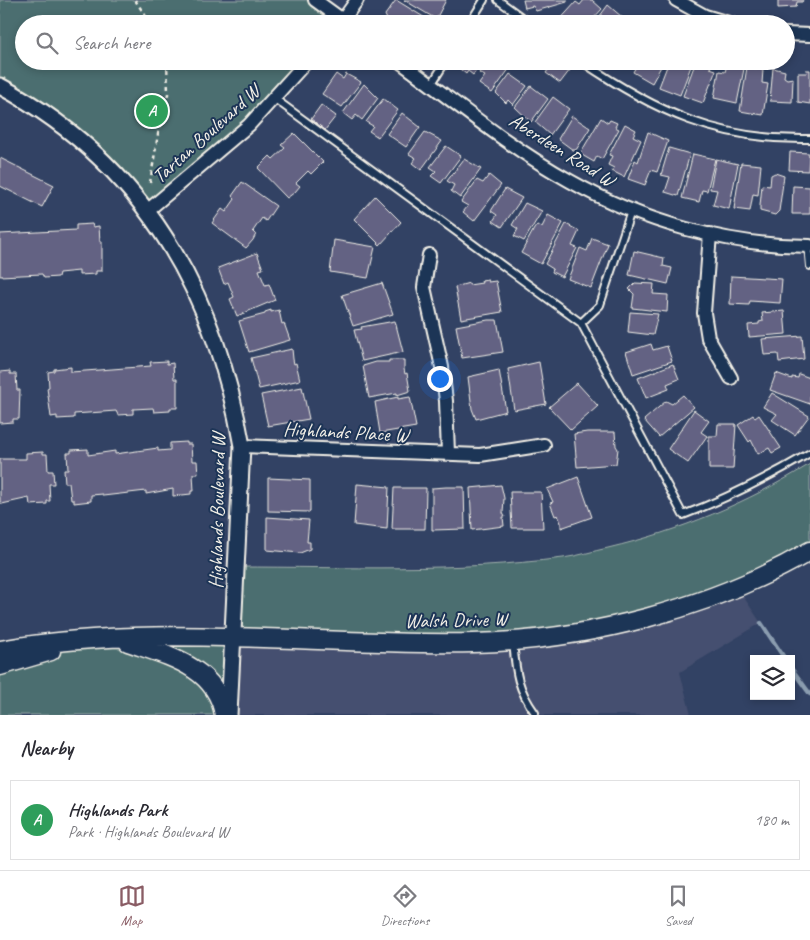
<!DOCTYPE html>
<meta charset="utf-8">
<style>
:root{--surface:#fff;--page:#f2f2f3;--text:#2b2b33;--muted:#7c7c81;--line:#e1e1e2;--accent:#8a5d65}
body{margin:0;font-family:Caveat,sans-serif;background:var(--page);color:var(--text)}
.controls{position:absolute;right:15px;bottom:15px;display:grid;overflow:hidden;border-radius:0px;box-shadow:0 2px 8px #0003}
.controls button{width:45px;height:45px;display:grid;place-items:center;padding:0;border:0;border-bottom:1px solid var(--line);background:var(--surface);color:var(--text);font:25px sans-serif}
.you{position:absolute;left:439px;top:378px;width:18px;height:18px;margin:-12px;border:4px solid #fff;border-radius:50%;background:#1a73e8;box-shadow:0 0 0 8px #1a73e833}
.badge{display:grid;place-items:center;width:32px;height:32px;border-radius:50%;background:var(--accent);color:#fff;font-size:16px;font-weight:700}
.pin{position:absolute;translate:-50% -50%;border:2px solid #fff;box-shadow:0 1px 5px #0006}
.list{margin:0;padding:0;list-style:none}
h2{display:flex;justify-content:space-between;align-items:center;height:65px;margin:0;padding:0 20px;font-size:21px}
h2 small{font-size:16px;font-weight:400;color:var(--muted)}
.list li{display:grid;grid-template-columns:32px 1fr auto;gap:15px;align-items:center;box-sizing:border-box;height:80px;margin:0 10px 10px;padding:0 10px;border:1px solid var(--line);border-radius:0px}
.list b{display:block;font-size:19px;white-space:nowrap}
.list p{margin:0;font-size:16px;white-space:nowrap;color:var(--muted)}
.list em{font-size:16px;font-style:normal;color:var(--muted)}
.icon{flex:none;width:28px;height:28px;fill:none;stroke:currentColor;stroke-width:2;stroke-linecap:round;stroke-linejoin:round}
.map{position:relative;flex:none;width:810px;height:715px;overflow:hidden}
.search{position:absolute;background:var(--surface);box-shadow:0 2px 8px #0003;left:15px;right:15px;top:15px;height:55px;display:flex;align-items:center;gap:12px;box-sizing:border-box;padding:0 18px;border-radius:28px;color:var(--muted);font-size:19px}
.sheet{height:155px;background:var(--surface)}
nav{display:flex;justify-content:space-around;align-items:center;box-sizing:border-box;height:70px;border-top:1px solid var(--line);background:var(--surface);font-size:14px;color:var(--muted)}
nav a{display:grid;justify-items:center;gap:2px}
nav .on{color:var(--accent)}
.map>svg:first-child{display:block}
.built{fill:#454f6f}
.green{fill:#4b6e70;stroke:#a0b0ac}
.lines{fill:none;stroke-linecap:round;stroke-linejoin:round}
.stream{stroke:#8b9db0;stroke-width:4.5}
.building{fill:#646283;stroke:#f4f1e8}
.service-casing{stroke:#f4f1e8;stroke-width:10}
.minor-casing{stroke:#f4f1e8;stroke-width:16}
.tertiary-casing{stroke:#f4f1e8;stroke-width:19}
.secondary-casing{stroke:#f4f1e8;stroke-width:21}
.path{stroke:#f4f1e8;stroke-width:2.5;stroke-dasharray:4 4;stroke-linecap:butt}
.service{stroke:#1d3557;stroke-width:6}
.minor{stroke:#1d3557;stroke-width:12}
.tertiary{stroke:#1d3557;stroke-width:15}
.secondary{stroke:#1d3557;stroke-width:18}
.labels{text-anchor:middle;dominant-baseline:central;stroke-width:4;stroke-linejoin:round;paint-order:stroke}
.street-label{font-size:20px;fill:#f4f1e8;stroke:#1d3557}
</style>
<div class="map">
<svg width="810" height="715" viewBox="0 0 810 715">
<rect width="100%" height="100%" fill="#324264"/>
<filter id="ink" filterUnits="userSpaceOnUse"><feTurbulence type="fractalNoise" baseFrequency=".02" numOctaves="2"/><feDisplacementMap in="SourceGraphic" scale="10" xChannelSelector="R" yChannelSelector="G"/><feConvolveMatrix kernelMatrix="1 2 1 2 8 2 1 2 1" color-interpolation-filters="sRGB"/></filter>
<g filter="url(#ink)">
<path class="built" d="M737,587l24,36 -81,49 11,43h-462l5,-78z"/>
<path class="green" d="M0,0h315l25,24h-316v37h283l-32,38 -128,112 -26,-29 -121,-96z
M810,464v87l-73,36 -176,48 -326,2 -6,78h-229v-59l87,-16 147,-3 3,-70c109,0 218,5 326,-9 15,-2 30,-7 45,-10 72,-17 139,-45 202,-84z"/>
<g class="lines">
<path class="stream" d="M761,623l24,36
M791,668l19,26"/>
</g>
<path class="building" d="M396,0l39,24h-46l-4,-9z
M404,0h42l-10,19z
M523,0h44v2l-31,9 -3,-5 -8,2z
M584,0h8l10,9 -10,11 -1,-1 -5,5 -29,-1 19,-21 4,3z
M778,0h25l-1,2h-5l-1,5 -18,1z
M608,5l14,12 -6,7h-22z
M456,61h27l-10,14 -5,-4 -2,3 -6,-5 2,-1 -8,-5z
M488,61h20l4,4 -20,28 -13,-9 6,-8 -6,-3z
M554,61h4l12,9 -10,13 -14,-10z
M639,61h25l-12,22 -19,-11z
M669,61h24l-13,34 -21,-8z
M696,61h16l-2,7 6,2 -13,33 -20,-7z
M728,61l17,3 -8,39 -23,-5 5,-27 6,1z
M747,67l16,3 -1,13 6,1 -5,31 -23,-4z
M773,68l12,3 -1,6 3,2 6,-1 -1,24 -22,-1z
M806,70h4v34l-12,-2v-29h9z
M336,74l7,5 3,-5 15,8 -19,25 -20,-13z
M510,74l17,12 -14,19 -5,-5 -2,3 -10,-10z
M364,84l14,14 -16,22 -6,-5 -4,5 -9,-7z
M531,86l17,13 -17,23 -16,-15z
M553,97l16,12 -19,26 -15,-13z
M383,99l15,11 -20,27 -9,-6 4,-5 -7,-4z
M321,105l15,11 -11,14 -14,-11z
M402,113l18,14 -14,20 -19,-13z
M572,116l18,12 -14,22h-3l-15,-11z
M601,118l7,5 2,-3 7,3 -2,4 4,2 -17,30 -5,-3 -3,6 -14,-8z
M625,124l11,6 -3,6 8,4 -17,37 -12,-6 2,-3 -6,-3 4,-9 -3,-1z
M425,132l17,9 -21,29 -9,-7 4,-5 -7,-4z
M648,132l20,9 -11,31 -6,-2 -6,15 -17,-6 7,-19 3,2z
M294,133l29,29 -12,12 -3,-3 -12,12 4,3 -5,6 -8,6 -29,-30 12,-12 3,3 12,-11 -4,-3z
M446,146l15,10 -20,27 -10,-7 5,-5 -6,-4z
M669,148l21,6 -12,42 -13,-4 5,-15 -9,-2z
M790,152l19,1 -1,18 -19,-1z
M693,154l22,5 -8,32 -5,-1 -3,12 -17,-4z
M0,158l54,27 -12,22 -42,-21z
M464,159l17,10 -21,29 -9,-7 3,-6 -7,-4z
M716,159l22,5 -9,45 -16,-4 4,-15 -7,-1z
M741,163l20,2 -3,30 -5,-1 -3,17 -16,-2z
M775,173l9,3 -5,35 -4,4 -15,-4v-5l2,-21 8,1 1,-11z
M489,175l12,10 -27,36 -11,-9 5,-6 -7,-4 16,-22 6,3z
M242,182l34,24 -10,15 -4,-3 -9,13 3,3 -3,6 -7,8 -34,-25 10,-14 4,3 9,-13 -3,-3z
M793,186l17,1v27h-18z
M505,189l17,9 -20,29 -9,-6 4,-6 -6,-4z
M375,196l26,26 -21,23 -26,-26z
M525,203l17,8 -18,30 -10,-5 4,-7 -6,-4z
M548,215l15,8 -22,41 -20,-11 13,-24 3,-4 5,2z
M92,224l1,3 6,-1 1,16h2v29h-6v3l-17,1v-4l-20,2 -1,4 -14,1 -2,-4 -42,2v-42l76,-4v-5z
M566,224l13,7 -7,15 5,2 -15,29 -10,-5 1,-3 -8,-5z
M592,238l16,6 -17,44 -23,-9 12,-31 7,3z
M334,240l41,7 -7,31 -38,-6z
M634,251l30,7 -1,8 9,2 -4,16 -39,-9z
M257,253l6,16 -4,1 6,15 4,-1 6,16 -38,16 -7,-17 4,-2 -6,-15 -4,2 -6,-16z
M731,276l51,3 -2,24 -30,-2 -1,4 -19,-1z
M488,280v2l8,-1 6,31 -41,7 -6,-32 14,-4v2l13,-2 -1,-2z
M382,283l11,31 -40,12 -11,-31z
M635,283l19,1 -1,10 15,1 -1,17 -35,-4 2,-14 -5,-5z
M271,310v2l8,-2 3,14 2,-1 6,17 -41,12 -10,-31 26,-7v-2z
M784,311l2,23 -37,3 -1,-12 11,-1v-2l4,-1 -1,-8z
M630,312l28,2 -5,21 -25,-3z
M488,320h9l6,32 -41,6 -6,-32z
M395,321l8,31 -41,9 -8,-31 8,-1 -1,-2z
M802,336l2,23 -25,3 -1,-8 -14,1 -2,-16z
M651,344l2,6 14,-4 5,15 -39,13 -7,-22z
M292,349l1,10 1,5 2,-1 4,17 -41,9 -8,-31z
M389,360h15v9l1,5 2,-1 3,18 -13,4v-2l-28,5 -6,-32 13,-4h13z
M167,361v3l6,-1 1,16h3v29h-7v3l-16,1 -1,-4 -20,1v5l-15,1 -2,-4 -42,3v4l-17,1v-3l-6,1 -4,-29 2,-1 -1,-15 6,-1v-2l17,-2v5l28,-2 52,-4 -1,-4z
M539,362l7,42 -32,6 -6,-41z
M673,364l6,15 -12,5 2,5 -23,9 -8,-20z
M499,370l7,41 -30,8 -4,-10 -4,-32z
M10,371v3h6l1,16h3l-1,29h-6v3l-13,1v-51z
M776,373l16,6v-2l6,1 1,-4 11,4v26l-40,-14z
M577,383l21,23 -27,24 -22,-23z
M302,387l7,32 -41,7 -7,-31z
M772,393l37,23 -14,19 -23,-15 5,-6 -14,-7z
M683,395l11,12 -35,30 -15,-17 22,-19 6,3z
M398,397v2l12,-2 6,30 -36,6 -5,-31z
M694,410l15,11 -8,11 6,4 -19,27 -20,-14z
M753,415l2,3 4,-3 22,33 -9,5 -3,-5 -11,6 -7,-14 -2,2 -11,-17z
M718,424h18l-3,45h-24v-33h8z
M587,432h28l1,14 2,3 -2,15 -39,3 -3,-33z
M187,442v2h4l1,17h5l1,13h-5l1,17h-3v3l-18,2v-7l-27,5v-3l-43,5v-2l-12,1v6l-17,2v-3h-3l-2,-17h-4l-1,-13h4l-1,-17h4v-3l17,-1v6l27,-4v3l43,-6v3l12,-1v-7z
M43,452v2h4l1,17h5l1,13h-5l1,17h-3v3l-17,1 -1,-7 -27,6 -2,-3v-42h26v-6z
M578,477l14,40 -31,11v-5l-3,-8 -3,1 -5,-13 3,-1 -6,-13z
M268,478l42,2v32l-42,-1z
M357,484l32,3 -2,42 -33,-4z
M501,485l3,13 -1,15 2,4h-2l1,9 -32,4 -2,-42z
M446,487h18l1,42 -33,1v-42z
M394,488h32l-1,41h-33z
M510,492h31l2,36h-31z
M267,517l42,3 -2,22h3v7l-10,4 -33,-3z"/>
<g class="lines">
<g class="service-casing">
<path id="service" d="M498,0l33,24
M469,24l15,-24
M581,61c75,51 137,80 229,78
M431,85l15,-24
M275,99l306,224 102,192c45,-17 86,-38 127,-62
M808,246l2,20
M581,323l19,-18 31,-94
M513,642c3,30 4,46 22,71"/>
</g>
<g class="minor-casing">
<path id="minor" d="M315,0l33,24
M676,0l29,16 27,8
M340,24l17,-24
M786,34l24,1
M399,61c56,41 111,87 171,120 72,41 158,65 240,65
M147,211l102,-86 58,-64
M710,234l-6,79 4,25 23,40
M429,255l-5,32 18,80 4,34 2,52
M242,446l238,9 64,-10"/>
</g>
<g class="tertiary-casing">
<path id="tertiary" d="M0,86c142,76 215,205 242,360l-13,269"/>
</g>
<g class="secondary-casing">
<path id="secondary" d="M128,642c40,14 89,25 96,73
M0,650c156,-28 316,-4 473,-7 112,-2 240,-35 337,-92
M0,666l51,-15"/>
</g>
<path class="path" d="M135,0l16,24
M150,183l11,-67 7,-22 -1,-33"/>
<use href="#service" class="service"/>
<use href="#minor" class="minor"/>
<use href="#tertiary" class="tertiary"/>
<use href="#secondary" class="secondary"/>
</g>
</g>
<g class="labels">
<g class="street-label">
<text transform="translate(206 134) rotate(-42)">Tartan Boulevard W</text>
<text transform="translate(562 150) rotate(32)">Aberdeen Road W</text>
<text transform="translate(346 432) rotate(3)">Highlands Place W</text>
<text transform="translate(217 511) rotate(-89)">Highlands Boulevard W</text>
<text transform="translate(456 620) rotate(-1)">Walsh Drive W</text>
</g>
</g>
</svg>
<div class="controls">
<button><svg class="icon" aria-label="layers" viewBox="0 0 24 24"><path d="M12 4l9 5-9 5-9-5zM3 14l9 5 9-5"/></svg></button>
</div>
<div class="you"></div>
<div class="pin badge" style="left:152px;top:111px;background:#2e9e5b">A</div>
<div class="search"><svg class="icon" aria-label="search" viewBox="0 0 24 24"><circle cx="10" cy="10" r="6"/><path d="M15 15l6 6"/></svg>Search here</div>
</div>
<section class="sheet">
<h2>Nearby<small></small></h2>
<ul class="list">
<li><span class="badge" style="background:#2e9e5b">A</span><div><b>Highlands Park</b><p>Park · Highlands Boulevard W</p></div><em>180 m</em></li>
</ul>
</section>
<nav>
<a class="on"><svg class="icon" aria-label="map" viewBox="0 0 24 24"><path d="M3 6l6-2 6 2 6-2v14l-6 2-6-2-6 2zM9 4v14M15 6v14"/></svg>Map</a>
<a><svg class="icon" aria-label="directions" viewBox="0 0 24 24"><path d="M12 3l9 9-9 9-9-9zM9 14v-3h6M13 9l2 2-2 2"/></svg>Directions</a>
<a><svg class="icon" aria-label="saved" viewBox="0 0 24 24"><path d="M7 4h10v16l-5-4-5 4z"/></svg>Saved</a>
</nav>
